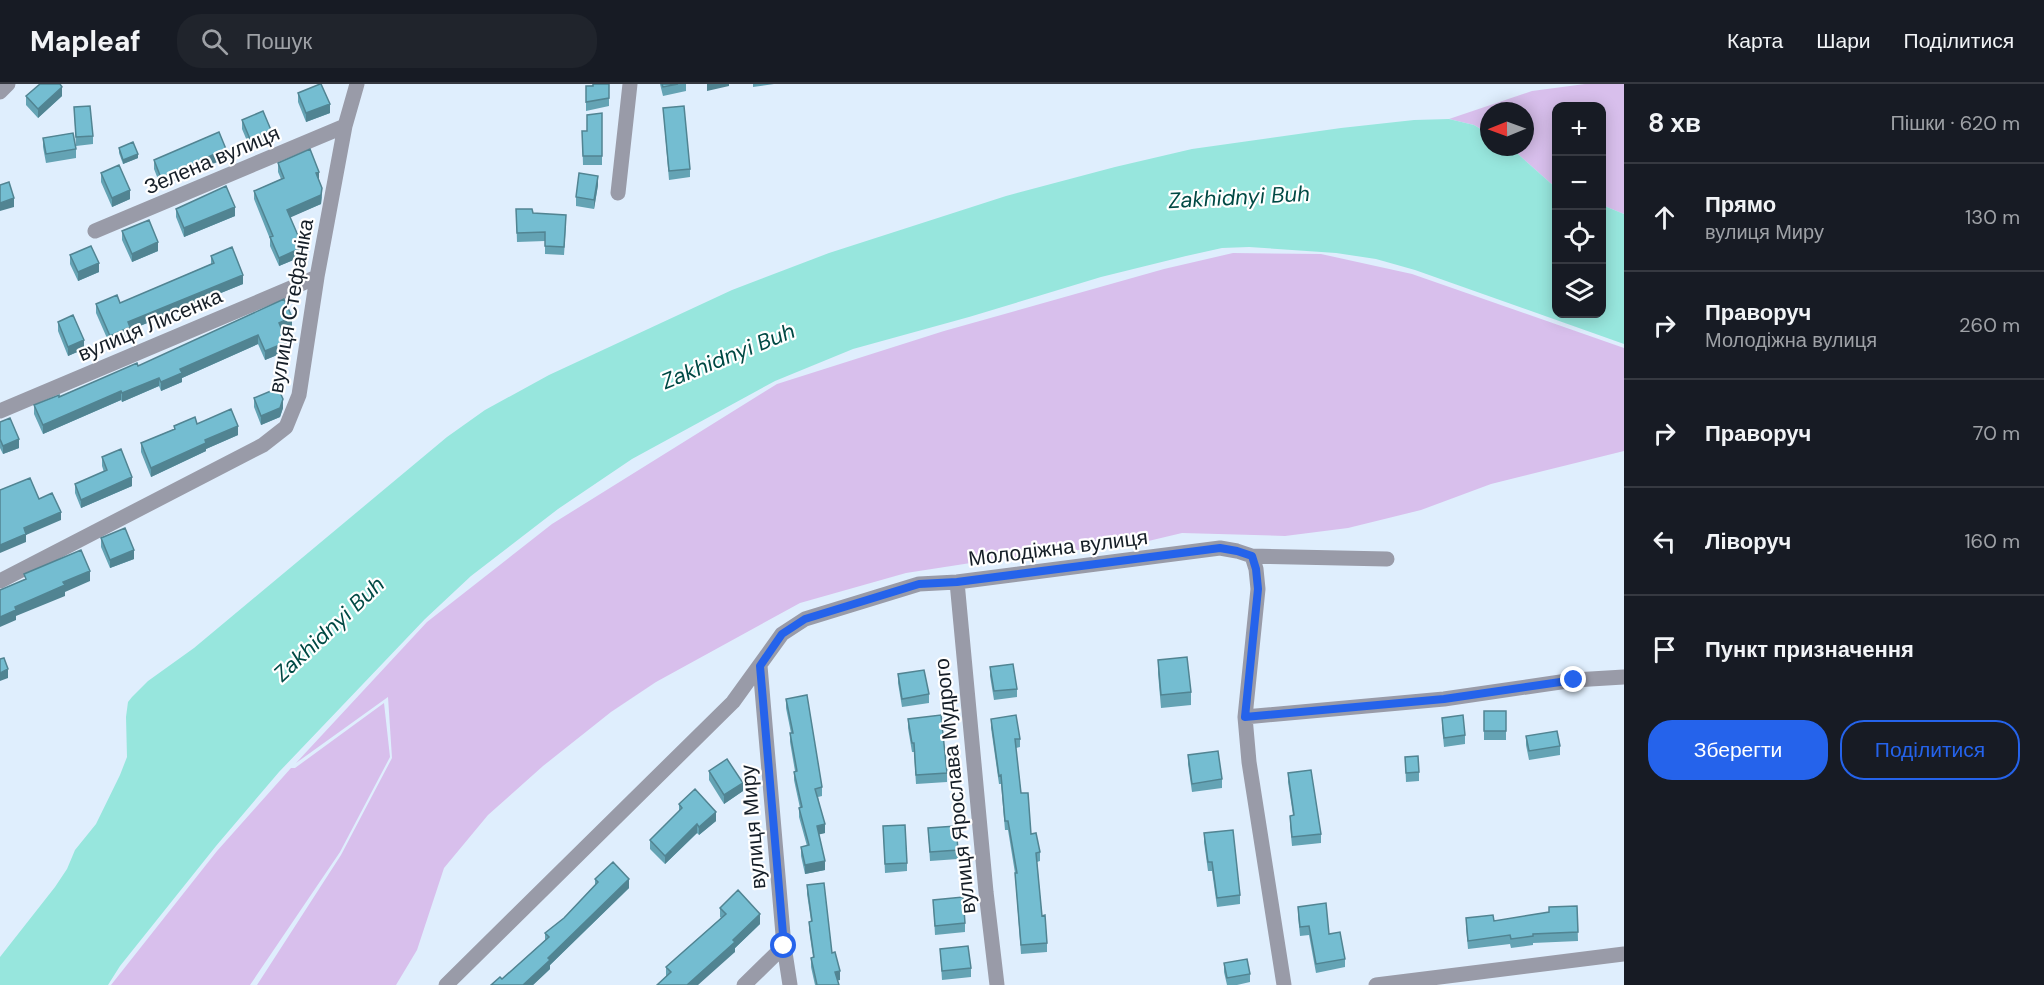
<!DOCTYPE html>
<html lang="uk">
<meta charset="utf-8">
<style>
:root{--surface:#171b24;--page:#20242c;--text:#f1f3f6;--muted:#9ea1a6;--line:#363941;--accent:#2563eb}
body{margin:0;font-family:"DM Sans",sans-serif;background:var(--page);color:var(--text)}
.controls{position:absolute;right:18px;top:18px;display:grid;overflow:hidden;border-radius:12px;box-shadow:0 3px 15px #0003}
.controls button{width:54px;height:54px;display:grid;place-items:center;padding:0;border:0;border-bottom:2px solid var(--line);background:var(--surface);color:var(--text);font:30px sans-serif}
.compass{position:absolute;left:1480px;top:18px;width:54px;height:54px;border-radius:50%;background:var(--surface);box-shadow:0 3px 15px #0003;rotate:269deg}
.stop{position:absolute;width:18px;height:18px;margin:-14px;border:4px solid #2563eb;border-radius:50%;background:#fff}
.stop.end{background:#2563eb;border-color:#fff;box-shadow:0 2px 6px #0008}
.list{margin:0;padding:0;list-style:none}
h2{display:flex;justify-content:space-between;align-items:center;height:78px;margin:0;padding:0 24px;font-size:26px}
h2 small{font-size:20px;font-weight:400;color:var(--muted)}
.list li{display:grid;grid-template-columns:39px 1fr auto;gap:18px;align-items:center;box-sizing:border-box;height:108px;padding:0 24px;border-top:2px solid var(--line)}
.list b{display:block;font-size:22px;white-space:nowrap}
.list p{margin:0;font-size:20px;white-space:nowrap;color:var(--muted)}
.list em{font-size:20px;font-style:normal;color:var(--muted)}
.actions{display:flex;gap:12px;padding:18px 24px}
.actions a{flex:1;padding:14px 0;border:2px solid var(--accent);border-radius:24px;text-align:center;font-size:21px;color:var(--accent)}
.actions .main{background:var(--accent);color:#fff}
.icon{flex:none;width:33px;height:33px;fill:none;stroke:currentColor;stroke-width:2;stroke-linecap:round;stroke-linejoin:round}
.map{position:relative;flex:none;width:1624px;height:901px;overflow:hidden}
header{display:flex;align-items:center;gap:36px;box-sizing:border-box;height:84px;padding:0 30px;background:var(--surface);border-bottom:2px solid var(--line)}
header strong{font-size:28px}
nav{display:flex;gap:33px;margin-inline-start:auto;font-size:21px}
.search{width:420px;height:54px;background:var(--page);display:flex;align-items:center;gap:15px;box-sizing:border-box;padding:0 21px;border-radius:24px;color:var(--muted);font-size:22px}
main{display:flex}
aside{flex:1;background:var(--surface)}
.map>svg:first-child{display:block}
.green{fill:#d8bfec}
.water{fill:#97e6dd}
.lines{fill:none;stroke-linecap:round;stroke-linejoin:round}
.minor{stroke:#999ba8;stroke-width:15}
.wall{fill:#64a3b4}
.shaded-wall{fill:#518492}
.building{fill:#74bdd1;stroke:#518492;stroke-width:1.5}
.route{stroke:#2563eb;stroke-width:8}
.labels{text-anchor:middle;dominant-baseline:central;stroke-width:4.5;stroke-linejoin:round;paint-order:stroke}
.street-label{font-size:21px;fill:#161f28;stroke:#fff}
.water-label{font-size:22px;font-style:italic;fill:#004944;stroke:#fff}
</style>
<header>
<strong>Mapleaf</strong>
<div class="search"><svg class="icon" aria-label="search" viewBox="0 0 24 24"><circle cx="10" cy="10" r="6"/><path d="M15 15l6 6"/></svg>Пошук</div>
<nav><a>Карта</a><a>Шари</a><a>Поділитися</a></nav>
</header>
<main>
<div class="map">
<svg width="1624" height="901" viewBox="0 0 1624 901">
<rect width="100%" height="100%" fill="#dfeefd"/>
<path class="green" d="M1585,0h39v130l-22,-9v-99h-46v82l-46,-41h15v-36h-36v23l-15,-9 -25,-6 83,-28z
M1233,169l88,1 91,20 212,74v103l-133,33 -70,26 -73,18 -63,8 -103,-3 -42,10 -150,17 -84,13 -106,30 -144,79 -45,30 -68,54 -55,49 -44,53 -27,82 -21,35h-139l84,-130 51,-97 -4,-61 -92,66 131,-141 125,-98 225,-140 167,-53 220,-62z
M384,619l6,54 -50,95 -90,133h-139l106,-134 74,-83h4z"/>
<path class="water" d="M1449,35l25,6 15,9v13h21l46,41v126h46v-109l22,9v130l-209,-74 -39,-11 -40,-6 -87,-6 -27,1 -36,8 -85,21 -132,40 -116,32 -78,32 -143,78 -74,50 -87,67 -46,43 -146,153 -63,74 -96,120 -12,19h-108v-28l55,-70 12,-18 8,-19 21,-26 24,-49 7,-18 -1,-40 2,-15 4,-5 16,-16 46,-33 253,-211 38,-27 64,-35 183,-85 97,-37 177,-57 109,-29 77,-18 149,-21 73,-8z"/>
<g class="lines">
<path class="minor" d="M0,8l8,-8
M618,109l12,-109
M95,147l250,-105
M0,327l317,-134
M1252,472l4,13 2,20 -13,128 4,45 35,223
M0,497l263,-136 23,-18 13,-32 18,-118 28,-151 12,-42
M957,498l29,310 11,93
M760,582l24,280 6,39
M1245,633l199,-18 130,-19 50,-3
M446,901l287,-283 49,-68 23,-15 114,-35 38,-2 263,-34 17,3 15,5 135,3
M744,901l40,-39
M1376,901l248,-31"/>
</g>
<path class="wall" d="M609,0v22l-23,5v-25z
M660,0h26v7l-23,5z
M753,0h21l-21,3z
M298,9l32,20 -24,9 -8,-20z
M26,12h36l-24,22 -12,-13z
M74,23l19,29v8l-17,2z
M663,24l27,61v8l-21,3z
M602,29v52h-19l-1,-34h5z
M242,36l29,19 -21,9 -8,-19z
M43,54l33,11v9l-30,5 -3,-16z
M119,64l19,10 -15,6 -4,-11z
M226,74l-65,29 -7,-18v-9z
M278,79l41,17 3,17 -1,7 -31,13 13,39 -24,10 -9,-20v-7l-16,-40v-8l27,-12 -3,-7z
M101,89l29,26 -18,8 -11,-25z
M598,101l-4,24 -18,-3v-9z
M176,125l59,7 -51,21 -8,-20z
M516,125l50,15 -2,31 -19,-1v-13l-28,1z
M122,147l36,20 -26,11 -10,-22z
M70,171l29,17 -21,9 -8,-17z
M211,172l32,28 -113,46v6l-20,9 -14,-32v-9l24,-1 91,-39z
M58,238l26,27 -16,7 -10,-25z
M292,242l-10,4 5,21 -22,9 -7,-16 -76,34v4l-21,9 -2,-5 -37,16 -1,-2 -78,34 -9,-20v-9l25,-8 79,-31z
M254,314l29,10 -3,9 -19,8 -7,-18z
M0,338l19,26 -16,6 -3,-6z
M197,340l41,11 -32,14v2l-55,26 -10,-25v-9l33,-14v-3z
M102,373l30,29 -51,22 -6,-15v-9l29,-12 -2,-6z
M101,454l33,21 -24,9 -9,-21z
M1158,576l33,32v13l-30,3 -3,-35z
M990,583l27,22v8l-23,3 -4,-24z
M898,590l31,20v9l-27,4 -4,-24z
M786,615l36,88v9l-4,1 7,36 -6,1 6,36 -20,4 -4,-18v-9l6,-1 -8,-29v-9h1l-6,-28v-8l1,-1 -5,-29v-9h1l-5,-25z
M1484,627h22v29h-22z
M1442,634l23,17v9l-21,3 -2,-20z
M908,635l39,54v9l-31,2 -2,-32h-2l-4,-24z
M991,635l29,20v8l-4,1 5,45 10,41 9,18v9l-3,1 5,54 5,27v9l-26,2 -6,-81 -7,-43h-3l-4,-46h-2l-8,-56z
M1526,652l34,10v9l-31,5 -3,-15z
M1188,671l34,24v9l-30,4 -4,-28z
M1405,673l14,15v9l-13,1z
M709,687l34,20 -19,13 -15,-24z
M1288,689l33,61v9l-29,3 -2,-21v-9l3,-1 -5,-33z
M679,720l37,17 -17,14 -2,-2 -32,31 -15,-15v-9l29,-29z
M883,742l24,37v8l-22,2z
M928,744l30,22v9l-28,2z
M1204,749l36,62v9l-23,3 -5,-36h-4l-4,-29z
M595,795l34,9 -79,77v4l-17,16h-42l11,-6 43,-39v-7l19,-15 31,-33z
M807,801l25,68 8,27h-3l2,5h-24l-4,-18v-9l2,-1 -4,-27v-8l2,-1 -4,-27z
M933,816l32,23v9l-30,3z
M1577,822l1,35 -45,2v2l-22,3 -1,-4 -42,5 -2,-22v-9l28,3 55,-9z
M1298,823l31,27 16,25v8l-29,6 -7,-38 -9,1 -2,-20z
M720,824l40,16 -25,24v4l-69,25v-10l55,-49 -1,-1z
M940,865l31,19v9l-29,3z
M1224,879l26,11v8l-13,3h-10l-3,-13z"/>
<path class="shaded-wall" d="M707,0h22v2l-22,5z
M62,3v9l-24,22v-9z
M330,20v9l-24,9v-9z
M271,46v9l-21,9v-9z
M226,65v9l-65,29v-9z
M138,70v4l-15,6v-4z
M319,88v8l-3,2v-9z
M598,92v9l-4,24v-9z
M322,104l-1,16 -34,15v-9z
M130,106v9l-18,8v-9z
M14,114v9l-14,4v-8z
M235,123v9l-51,21v-9z
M158,158v9l-26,11v-8z
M303,163v9l-24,10v-8z
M99,179v9l-21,9v-9z
M243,191v9l-113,46v6l-20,9v-9l18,-14z
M292,233v9l-13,5v-8z
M258,251v9l-76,34v4l-21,9v-9l19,-13z
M84,256v9l-16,7v-9z
M287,258v9l-22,9v-9z
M159,294v8l-37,16v-9z
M121,307v9l-78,34v-9z
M283,315v9l-3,9 -19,8v-9z
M238,342v9l-32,14v2l-55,26v-9l54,-28z
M19,355v9l-16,6v-8z
M132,393v9l-51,22v-8z
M61,428v8l-35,15v7l-26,11v-8l24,-17z
M134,466v9l-24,9v-8z
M90,487v10l-25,11v4l-49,20v4l-16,7v-10l15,-10 48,-25z
M8,585v9l-8,3v-8z
M743,699v8l-19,13v-9z
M716,728v9l-17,14v-8z
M697,740v9l-32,31v-8z
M825,740v9l-8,2v-9z
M825,777v9l-20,4v-9z
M629,795v9l-79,77v4l-17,16h-10l25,-27z
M760,830v10l-25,24v4l-37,33h-11z
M840,887v9l-5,1v-9z"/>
<path class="building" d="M40,0h20l2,3 -24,22 -12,-13z
M320,0h1l9,20 -24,9 -8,-20z
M593,0h16v14l-23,4v-16h7z
M662,0h16l-15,3z
M90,22l3,30 -17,1 -2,-30z
M684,22l6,63 -21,2 -6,-63z
M263,27l8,19 -21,9 -8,-19z
M602,29v43h-19l-1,-25h5v-16z
M219,48l7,17 -65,29 -7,-18z
M73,49l3,16 -30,5 -3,-16z
M133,58l5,12 -15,6 -4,-12z
M310,65l9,23 -3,1 6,15 -1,7 -34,15 16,37 -24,11 -9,-21 3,-1 -19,-45 30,-13 -6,-15z
M119,81l11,25 -18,8 -11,-25z
M579,89l19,3 -4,24 -18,-3z
M9,98l5,16 -14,5v-18z
M226,102l9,21 -51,21 -8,-19z
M516,125h16l1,4 33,2 -2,32 -19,-1v-14l-28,1z
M149,136l9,22 -26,12 -10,-23z
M91,162l8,17 -21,9 -8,-17z
M232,163l11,28 -115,47 2,5 -20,9 -14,-32 21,-9 3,8 94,-40 -3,-7z
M284,215l8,18 -13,6 8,19 -22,9 -7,-16 -78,34 2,4 -21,9 -2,-4 -37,15 -1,-2 -78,34 -9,-20 25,-10v2l78,-34 1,3z
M73,231l11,25 -16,7 -10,-25z
M278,304l5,11 -3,9 -19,8 -7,-18z
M231,325l7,17 -33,14 1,3 -55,25 -10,-25 34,-14 -1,-3 21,-9 2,7z
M10,334l9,21 -16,7 -3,-7v-17z
M121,365l11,28 -51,23 -6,-16 32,-14 -5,-13z
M30,394l9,21 13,-6 9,19 -37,16 2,6 -26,11v-55z
M125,444l9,22 -24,10 -9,-22z
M81,466l9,21 -27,11 2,3 -50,22 1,3 -16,7v-27l26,-11 -2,-5z
M1187,573l4,35 -30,3 -3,-35z
M4,574l4,11 -8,4v-14z
M1013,580l4,25 -23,2 -4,-24z
M924,586l5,24 -27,5 -4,-25z
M807,611l15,92 -7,2 10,35 -8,2 8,35 -20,4 -4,-18 8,-2 -10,-37 3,-1 -8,-35 3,-1 -7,-38h3l-7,-34z
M1484,627h22v20h-22z
M941,631l6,58 -31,2 -2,-32h-2l-4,-24z
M1016,631l4,24h-5l6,54h7l3,41 5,-1 4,19 -4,1 6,63 3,-1 2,28 -26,2 -6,-72h2l-9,-52h-3l-4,-46 -2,1 -8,-57z
M1463,631l2,20 -21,3 -2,-20z
M1557,647l3,15 -31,5 -3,-15z
M1218,667l4,28 -30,5 -4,-29z
M1418,672l1,16 -13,1 -1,-16z
M727,675l16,24 -19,12 -15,-24z
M1311,686l10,64 -29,3 -2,-21 4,-1 -6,-42z
M695,705l21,23 -17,15 -2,-3 -32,32 -15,-16 32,-32 -3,-4z
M905,741l2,38 -22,1 -2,-38z
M956,742l2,24 -28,2 -2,-24z
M1233,746l7,65 -23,3 -5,-36h-4l-4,-29z
M613,778l16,17 -81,79 2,2 -27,25h-32l9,-8 2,2 47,-42 -4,-4 19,-15 34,-36 -3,-3z
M824,799l8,70 3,-1 5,19 -5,1 4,13h-22l-6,-27 3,-1 -5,-35 3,-1 -5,-36z
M738,806l22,24 -27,26 2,2 -48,43h-30l14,-13 -5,-5 60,-53 -6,-6z
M963,813l2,26 -30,3 -2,-26z
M1326,819l3,31 11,-2 5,27 -29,5 -7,-38 -9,1 -2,-20z
M1577,822l1,26 -45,2v2l-22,3 -1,-4 -42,6 -2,-23 27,-3 1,6 55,-9v-5z
M968,862l3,22 -29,3 -2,-22z
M1247,875l3,15 -23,4 -3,-15z"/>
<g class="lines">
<path class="route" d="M784,862l-24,-280 22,-32 23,-15 114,-35 38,-2 263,-34 17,3 15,5 4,13 2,20 -13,128 199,-18 130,-19"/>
</g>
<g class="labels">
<g class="street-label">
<text transform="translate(212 76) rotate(-23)">Зелена вулиця</text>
<text transform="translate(291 222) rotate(-80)">вулиця Стефаніка</text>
<text transform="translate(150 241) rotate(-23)">вулиця Лисенка</text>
<text transform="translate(1058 464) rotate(-7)">Молодіжна вулиця</text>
<text transform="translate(955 702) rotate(-96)">вулиця Ярослава Мудрого</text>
<text transform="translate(753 743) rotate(-95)">вулиця Миру</text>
</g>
<g class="water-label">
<text transform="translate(1239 113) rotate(-3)">Zakhidnyi Buh</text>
<text transform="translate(728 272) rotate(-22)">Zakhidnyi Buh</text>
<text transform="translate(329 545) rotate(-43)">Zakhidnyi Buh</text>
</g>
</g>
</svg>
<div class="controls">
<button>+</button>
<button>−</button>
<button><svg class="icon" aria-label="locate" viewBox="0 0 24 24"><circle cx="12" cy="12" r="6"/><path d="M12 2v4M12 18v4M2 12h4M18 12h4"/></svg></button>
<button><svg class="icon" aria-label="layers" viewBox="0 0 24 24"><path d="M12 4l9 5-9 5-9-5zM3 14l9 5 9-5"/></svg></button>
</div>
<svg class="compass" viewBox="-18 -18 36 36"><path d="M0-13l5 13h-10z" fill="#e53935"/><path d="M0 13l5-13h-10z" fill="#9ea1a6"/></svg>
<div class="stop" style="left:784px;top:862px"></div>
<div class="stop end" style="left:1574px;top:596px"></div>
</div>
<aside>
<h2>8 хв<small>Пішки · 620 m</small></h2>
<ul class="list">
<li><svg class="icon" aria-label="ahead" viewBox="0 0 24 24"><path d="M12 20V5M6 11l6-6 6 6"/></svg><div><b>Прямо</b><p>вулиця Миру</p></div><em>130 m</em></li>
<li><svg class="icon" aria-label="right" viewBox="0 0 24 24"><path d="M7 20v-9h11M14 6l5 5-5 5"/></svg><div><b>Праворуч</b><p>Молодіжна вулиця</p></div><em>260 m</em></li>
<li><svg class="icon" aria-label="right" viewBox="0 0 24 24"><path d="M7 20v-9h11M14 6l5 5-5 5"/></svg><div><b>Праворуч</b></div><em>70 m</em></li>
<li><svg class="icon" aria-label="left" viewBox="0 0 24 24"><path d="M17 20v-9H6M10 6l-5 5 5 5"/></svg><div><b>Ліворуч</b></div><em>160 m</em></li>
<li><svg class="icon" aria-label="arrive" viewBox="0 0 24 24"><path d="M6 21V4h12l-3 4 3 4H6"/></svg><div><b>Пункт призначення</b></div></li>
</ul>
<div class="actions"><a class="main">Зберегти</a><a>Поділитися</a></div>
</aside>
</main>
